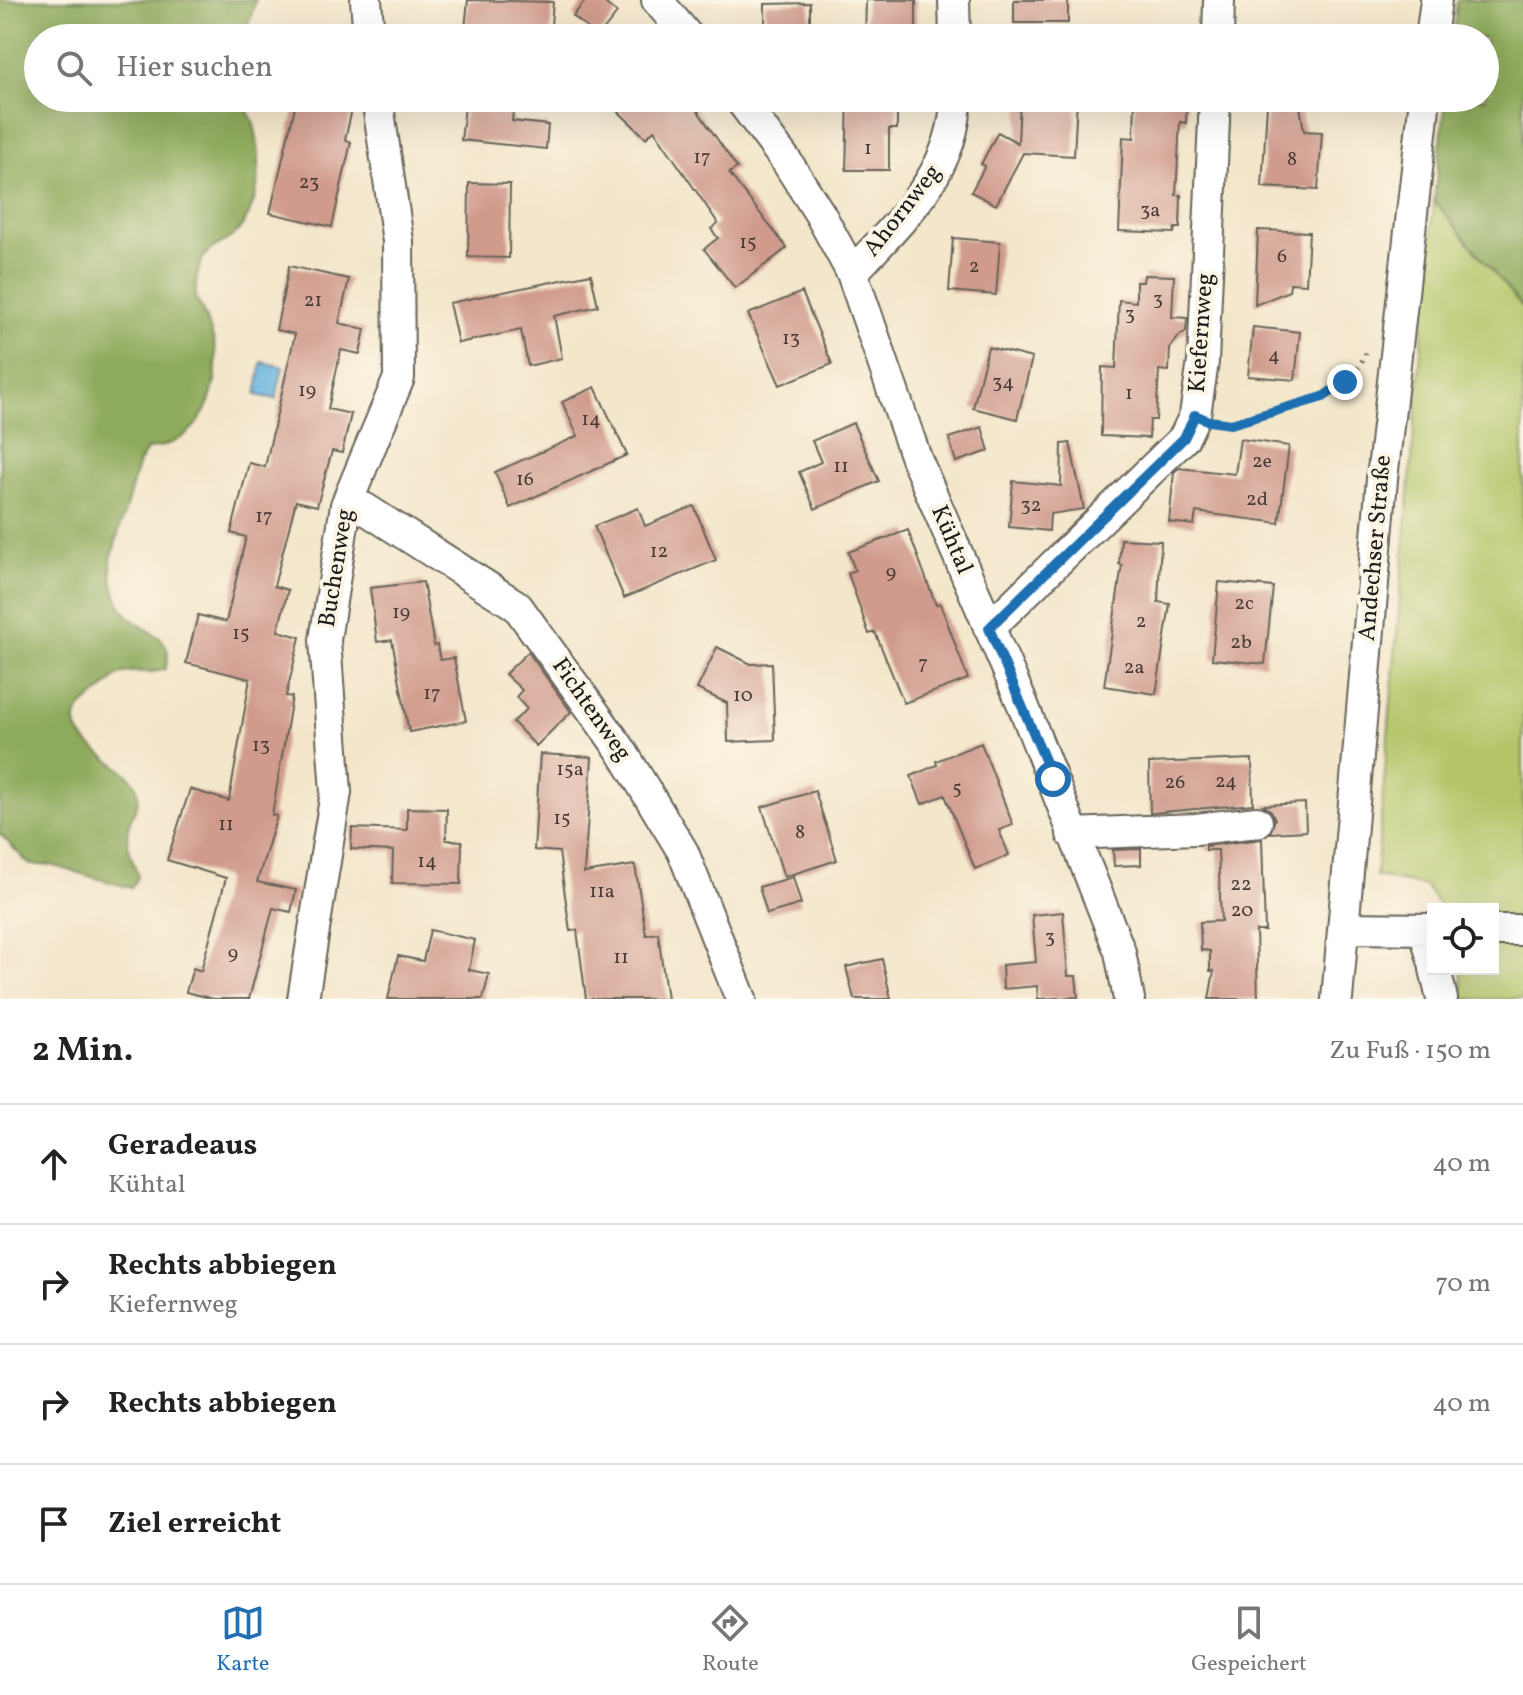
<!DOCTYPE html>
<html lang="de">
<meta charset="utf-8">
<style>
:root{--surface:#fff;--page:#f2f2f2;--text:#222;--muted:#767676;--line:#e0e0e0;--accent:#1f6fb2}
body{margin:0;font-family:Vollkorn,serif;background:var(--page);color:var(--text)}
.controls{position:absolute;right:24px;bottom:24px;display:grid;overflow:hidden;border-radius:0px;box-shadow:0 8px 32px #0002}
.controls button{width:72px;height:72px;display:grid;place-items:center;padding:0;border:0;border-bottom:2px solid var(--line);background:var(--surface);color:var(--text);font:40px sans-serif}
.stop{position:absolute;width:24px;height:24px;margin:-18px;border:6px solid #1f6fb2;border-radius:50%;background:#fff}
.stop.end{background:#1f6fb2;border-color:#fff;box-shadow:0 2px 8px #0008}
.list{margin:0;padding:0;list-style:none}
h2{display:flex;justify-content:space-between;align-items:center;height:104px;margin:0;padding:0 32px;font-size:34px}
h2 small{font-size:26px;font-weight:400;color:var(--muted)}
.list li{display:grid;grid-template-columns:52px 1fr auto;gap:24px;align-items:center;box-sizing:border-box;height:120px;padding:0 32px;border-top:2px solid var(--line)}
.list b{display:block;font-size:30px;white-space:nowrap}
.list p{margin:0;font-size:26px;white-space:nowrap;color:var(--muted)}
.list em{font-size:26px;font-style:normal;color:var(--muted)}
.icon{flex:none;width:44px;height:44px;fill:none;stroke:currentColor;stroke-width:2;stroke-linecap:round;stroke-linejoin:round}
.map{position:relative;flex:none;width:1523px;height:999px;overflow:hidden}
.search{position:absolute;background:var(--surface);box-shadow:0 8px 32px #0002;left:24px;right:24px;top:24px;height:88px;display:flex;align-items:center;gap:20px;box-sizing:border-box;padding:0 28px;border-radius:44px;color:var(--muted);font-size:30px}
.sheet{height:584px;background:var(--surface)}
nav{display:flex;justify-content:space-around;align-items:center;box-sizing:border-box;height:112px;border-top:2px solid var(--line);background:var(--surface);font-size:22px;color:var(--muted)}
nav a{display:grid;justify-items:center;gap:4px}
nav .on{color:var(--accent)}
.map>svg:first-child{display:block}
.green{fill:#b3c568;stroke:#687042;stroke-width:2}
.forest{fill:#8eaa5c;stroke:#55633c;stroke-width:2}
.water{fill:#65b3df;stroke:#40687e;stroke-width:2}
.building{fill:#d09b8d}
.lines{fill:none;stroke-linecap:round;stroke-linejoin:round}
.minor-casing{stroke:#676359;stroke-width:34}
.path{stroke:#676359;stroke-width:5;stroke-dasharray:2 6;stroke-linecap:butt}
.minor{stroke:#fff;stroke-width:30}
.route{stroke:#1f6fb2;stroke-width:10}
.labels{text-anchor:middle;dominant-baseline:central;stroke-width:8;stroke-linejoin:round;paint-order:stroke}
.number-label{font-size:20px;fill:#493c38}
.street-label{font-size:24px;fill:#1c1c1c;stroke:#fcf5e5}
</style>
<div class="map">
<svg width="1523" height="999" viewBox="0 0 1523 999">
<rect width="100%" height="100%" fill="#fcf5e5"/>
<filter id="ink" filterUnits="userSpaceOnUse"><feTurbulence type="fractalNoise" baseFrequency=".0125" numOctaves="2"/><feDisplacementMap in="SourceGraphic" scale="16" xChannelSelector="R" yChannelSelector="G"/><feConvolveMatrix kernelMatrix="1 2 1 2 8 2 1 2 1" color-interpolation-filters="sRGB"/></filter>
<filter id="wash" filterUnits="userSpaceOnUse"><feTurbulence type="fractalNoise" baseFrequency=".006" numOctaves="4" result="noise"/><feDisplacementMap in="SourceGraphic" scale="32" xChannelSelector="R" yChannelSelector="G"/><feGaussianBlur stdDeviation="1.8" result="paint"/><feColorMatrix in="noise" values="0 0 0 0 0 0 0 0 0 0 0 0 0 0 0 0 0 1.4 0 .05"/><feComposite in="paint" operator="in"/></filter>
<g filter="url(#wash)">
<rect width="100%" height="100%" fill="#f3e6ca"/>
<path class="green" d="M1434,200l89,108v691h-59l-3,-30h32v-60h-51l-17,-23 -49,-10z"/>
<path class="forest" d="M0,0h256l-12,38h-206v60h202c4,10 12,17 14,27 9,34 7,80 -17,107 -8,10 -22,12 -30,21 -10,10 -12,34 -11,47 7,7 7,13 11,22 20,40 7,108 -41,123 -5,2 -12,3 -18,4l-9,13 -28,97c0,17 2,34 11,49 16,26 57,24 43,61 -15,7 -34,-2 -48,7 -6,5 -12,12 -18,17 -6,5 -15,10 -19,16 -22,33 49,53 57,79 5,16 -7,26 -9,41 -3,16 6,33 10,48l-7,11 -80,-23h-21l-30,-31z
M1457,0h66v308l-89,-108 12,-102h39v-60h-32z"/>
<path class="water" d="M262,362l21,5 -7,32 -20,-4z"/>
<g id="blocks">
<path class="building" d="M468,0l85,2 -3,34 -85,-8z
M586,0h15l16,13 -19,24 -25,-21z
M866,0h50v38h-51z
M1014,0h54v23h-54z
M810,3v35h-45v-34z
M297,98h49l-1,5 8,2 -8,35 6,2 -19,85 -62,-14z
M466,98h49l-3,23 36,4 -2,24 -85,-9z
M604,98h85l48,70 -8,5 58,75 -52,40 -31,-39 14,-11 -7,-9 7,-6 -64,-93 -8,8z
M848,98h49v31h-8v41h-43z
M1020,98h57l-3,58 -51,-3 -27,52 -25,-13 14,-26 -4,-2 17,-32 20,11z
M1135,98h52l-1,25 -6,-1 -4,73h5l-1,33h-5l-1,5 -55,-2 4,-94 11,1z
M1267,105l33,1 4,25 18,1 -4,58 -56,-3z
M469,183l41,1 -1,74 -41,-1z
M1258,230l51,2 -3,52 -16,-1 -1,8 -34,14z
M953,238l47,4 -4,53 -47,-4z
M289,266l60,13 -10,44 26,6 -5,25 -19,-4 -13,59 23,5 -9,39 -10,-2 -15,55 -21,-5 -22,85 14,4 -10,41 22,6 -14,59 6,1 -20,118 5,1 -20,66 39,8 -5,22 -18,-4 -24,91h-35l-28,-7 7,-24 8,3 25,-93 -59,-18 23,-71 39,12 21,-122 -64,-16 12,-48 28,7 20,-85 -15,-4 18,-70 16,4 30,-133 -19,-4z
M591,274l7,32 -44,10 8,42 -34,8 -7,-36 -63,13 -9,-40z
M1144,275l30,1 -2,41 15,1 -1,14 -5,2 -11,14 -1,23 -10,-1 -3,50h-6l-1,18 -48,-2 1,-69 14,1 3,-68 17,2v-20h7z
M802,292l30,72 -52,21 -32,-71z
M1253,327l47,5 -5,48 -47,-4z
M988,347l44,11 -15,61 -44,-11z
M595,387l32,68 -117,53 -15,-36 83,-36 -16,-34z
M853,423l26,58 -64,28 -16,-37 22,-10 -9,-21z
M982,427l7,24 -33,11 -7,-24z
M1240,439l49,7 -10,77 -83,-11 -2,13 -25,-3 5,-50 5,-4 56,6z
M1070,443l14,66 -34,5 -1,17 -40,-4 4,-46 48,5 1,-42z
M694,506l22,54 -92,38 -30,-72 44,-18 7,18z
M908,530l28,75 4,-2 28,76 -64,24 -29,-71 -6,2 -21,-61 7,-3 -7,-18z
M1121,539l40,2 -3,61 12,2 -14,90 -52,-8 18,-121 -3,-1z
M423,582l11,64 3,-1 3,15 14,-2 12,63 -57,11 -17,-92 -15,2 -7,-54z
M1219,582l54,5 -8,77 -53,-5z
M717,647l34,17 21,-1 3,77 -47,2 -1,-39 -30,-14z
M528,652l43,60 -35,34 -23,-24 14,-13 -11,-12 6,-7 -17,-16z
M981,743l32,82 -14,5 10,25 -34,14 -30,-74 -23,9 -11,-28 26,-11 -1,-4z
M540,754l52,3 -8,116 51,-8 11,70 12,-2 9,66h-81l-9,-69 -7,1 -11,-79 -25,-2z
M1252,759l1,45 -103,9 -1,-50z
M815,791l22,69 -53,17 -22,-70z
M1305,803l1,28 -36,2 5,-14 -4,-8 -8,-6z
M407,808l40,1 -1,31 16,1 -1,43 -69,-1 1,-32 -42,-2 1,-21 55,2z
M1262,839l3,92h-9l2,68h-49l5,-28h-4v-20l-9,-1 -1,-28 21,-1 -3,-71h-12v-4z
M1141,849v16l-27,1 -1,-16z
M793,877l8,27 -34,10 -8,-27z
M1063,912l5,64h8l2,21 -40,2 -1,-13 -34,3 -1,-24 34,-3 -4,-47z
M430,930l45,10 -6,30 20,4 -6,25h-95l10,-43 25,5z
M882,959l9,40h-37l-8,-32z"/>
</g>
</g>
<g filter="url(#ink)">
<use href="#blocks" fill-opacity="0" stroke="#676359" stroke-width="2"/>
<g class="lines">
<g class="minor-casing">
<path id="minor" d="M366,0l3,38
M657,0l32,38
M954,0l1,38
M1218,38l1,-38
M1431,38l5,-38
M739,98l48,64 33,52 32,59 64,185 107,247 97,247 9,47
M852,273c47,-51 103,-100 104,-175
M346,505l18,3 153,98 104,144 62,102 58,147
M989,628l195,-190 11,-23 8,-53 12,-264
M1072,834l124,-5 61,-7
M1344,928l89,1
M1424,929l9,31
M1493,930h30
M1435,969l7,30
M303,999l33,-207 -11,-152 21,-135 53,-127 -1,-137 -21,-143
M1337,999l45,-520 43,-381"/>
</g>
<path class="path" d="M1220,422l11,2c47,-13 115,-21 135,-71"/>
<use href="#minor" class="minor"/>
</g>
</g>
<g class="lines" filter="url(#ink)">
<path class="route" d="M1053,779l-64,-151 195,-190 11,-23 14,6 22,3 92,-27 22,-15"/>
</g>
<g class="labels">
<g class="number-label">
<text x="868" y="149">1</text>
<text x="702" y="158">17</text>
<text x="1292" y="160">8</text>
<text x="309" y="183">23</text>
<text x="1150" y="211">3a</text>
<text x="748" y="243">15</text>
<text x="1282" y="257">6</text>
<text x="974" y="267">2</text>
<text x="1158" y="300">3</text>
<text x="313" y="301">21</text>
<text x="1130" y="315">3</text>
<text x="791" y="339">13</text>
<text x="1274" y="356">4</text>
<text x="1003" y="383">34</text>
<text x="307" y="391">19</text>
<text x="1129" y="394">1</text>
<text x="591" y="420">14</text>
<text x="1262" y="462">2e</text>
<text x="841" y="467">11</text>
<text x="525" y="480">16</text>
<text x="1257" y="500">2d</text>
<text x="1031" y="506">32</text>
<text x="264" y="517">17</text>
<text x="659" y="552">12</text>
<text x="891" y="573">9</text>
<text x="1244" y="604">2c</text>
<text x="401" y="613">19</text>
<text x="1141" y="622">2</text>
<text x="241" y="634">15</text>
<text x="1241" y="643">2b</text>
<text x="923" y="664">7</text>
<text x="1134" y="668">2a</text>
<text x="432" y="694">17</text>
<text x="743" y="696">10</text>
<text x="261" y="746">13</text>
<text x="570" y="770">15a</text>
<text x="1226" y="782">24</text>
<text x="1175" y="783">26</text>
<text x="957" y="789">5</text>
<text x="562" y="819">15</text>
<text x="226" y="825">11</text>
<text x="800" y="833">8</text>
<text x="427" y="862">14</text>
<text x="1241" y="885">22</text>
<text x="602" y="892">11a</text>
<text x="1242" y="911">20</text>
<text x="1050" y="938">3</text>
<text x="233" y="954">9</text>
<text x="621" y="958">11</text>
</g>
<g class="street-label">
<text transform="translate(903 211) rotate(-52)">Ahornweg</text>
<text transform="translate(1202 333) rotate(-86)">Kiefernweg</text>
<text transform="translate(951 540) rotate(67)">Kühtal</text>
<text transform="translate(1376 548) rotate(-85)">Andechser Straße</text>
<text transform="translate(337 568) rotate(-81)">Buchenweg</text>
<text transform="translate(591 710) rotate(55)">Fichtenweg</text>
</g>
</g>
</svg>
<div class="controls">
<button><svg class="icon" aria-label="locate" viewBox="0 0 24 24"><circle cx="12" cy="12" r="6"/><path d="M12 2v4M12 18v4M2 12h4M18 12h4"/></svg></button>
</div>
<div class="stop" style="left:1053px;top:779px"></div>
<div class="stop end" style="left:1345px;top:382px"></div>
<div class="search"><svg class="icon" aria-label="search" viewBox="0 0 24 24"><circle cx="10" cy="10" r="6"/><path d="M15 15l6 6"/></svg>Hier suchen</div>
</div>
<section class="sheet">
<h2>2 Min.<small>Zu Fuß · 150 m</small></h2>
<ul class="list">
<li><svg class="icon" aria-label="ahead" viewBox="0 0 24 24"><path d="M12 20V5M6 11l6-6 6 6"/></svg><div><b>Geradeaus</b><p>Kühtal</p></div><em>40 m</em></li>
<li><svg class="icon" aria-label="right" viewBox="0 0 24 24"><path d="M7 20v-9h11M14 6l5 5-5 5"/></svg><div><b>Rechts abbiegen</b><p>Kiefernweg</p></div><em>70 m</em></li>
<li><svg class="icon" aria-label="right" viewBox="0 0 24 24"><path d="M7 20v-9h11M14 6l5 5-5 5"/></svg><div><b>Rechts abbiegen</b></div><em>40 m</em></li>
<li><svg class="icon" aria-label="arrive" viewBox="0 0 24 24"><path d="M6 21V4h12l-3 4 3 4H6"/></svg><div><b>Ziel erreicht</b></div></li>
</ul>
</section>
<nav>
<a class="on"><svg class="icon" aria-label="map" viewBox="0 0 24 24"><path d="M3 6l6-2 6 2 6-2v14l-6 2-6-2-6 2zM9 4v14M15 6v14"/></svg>Karte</a>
<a><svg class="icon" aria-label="directions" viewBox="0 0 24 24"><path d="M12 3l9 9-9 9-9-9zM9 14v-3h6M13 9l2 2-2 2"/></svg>Route</a>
<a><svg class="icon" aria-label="saved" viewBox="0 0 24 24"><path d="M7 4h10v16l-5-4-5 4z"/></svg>Gespeichert</a>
</nav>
